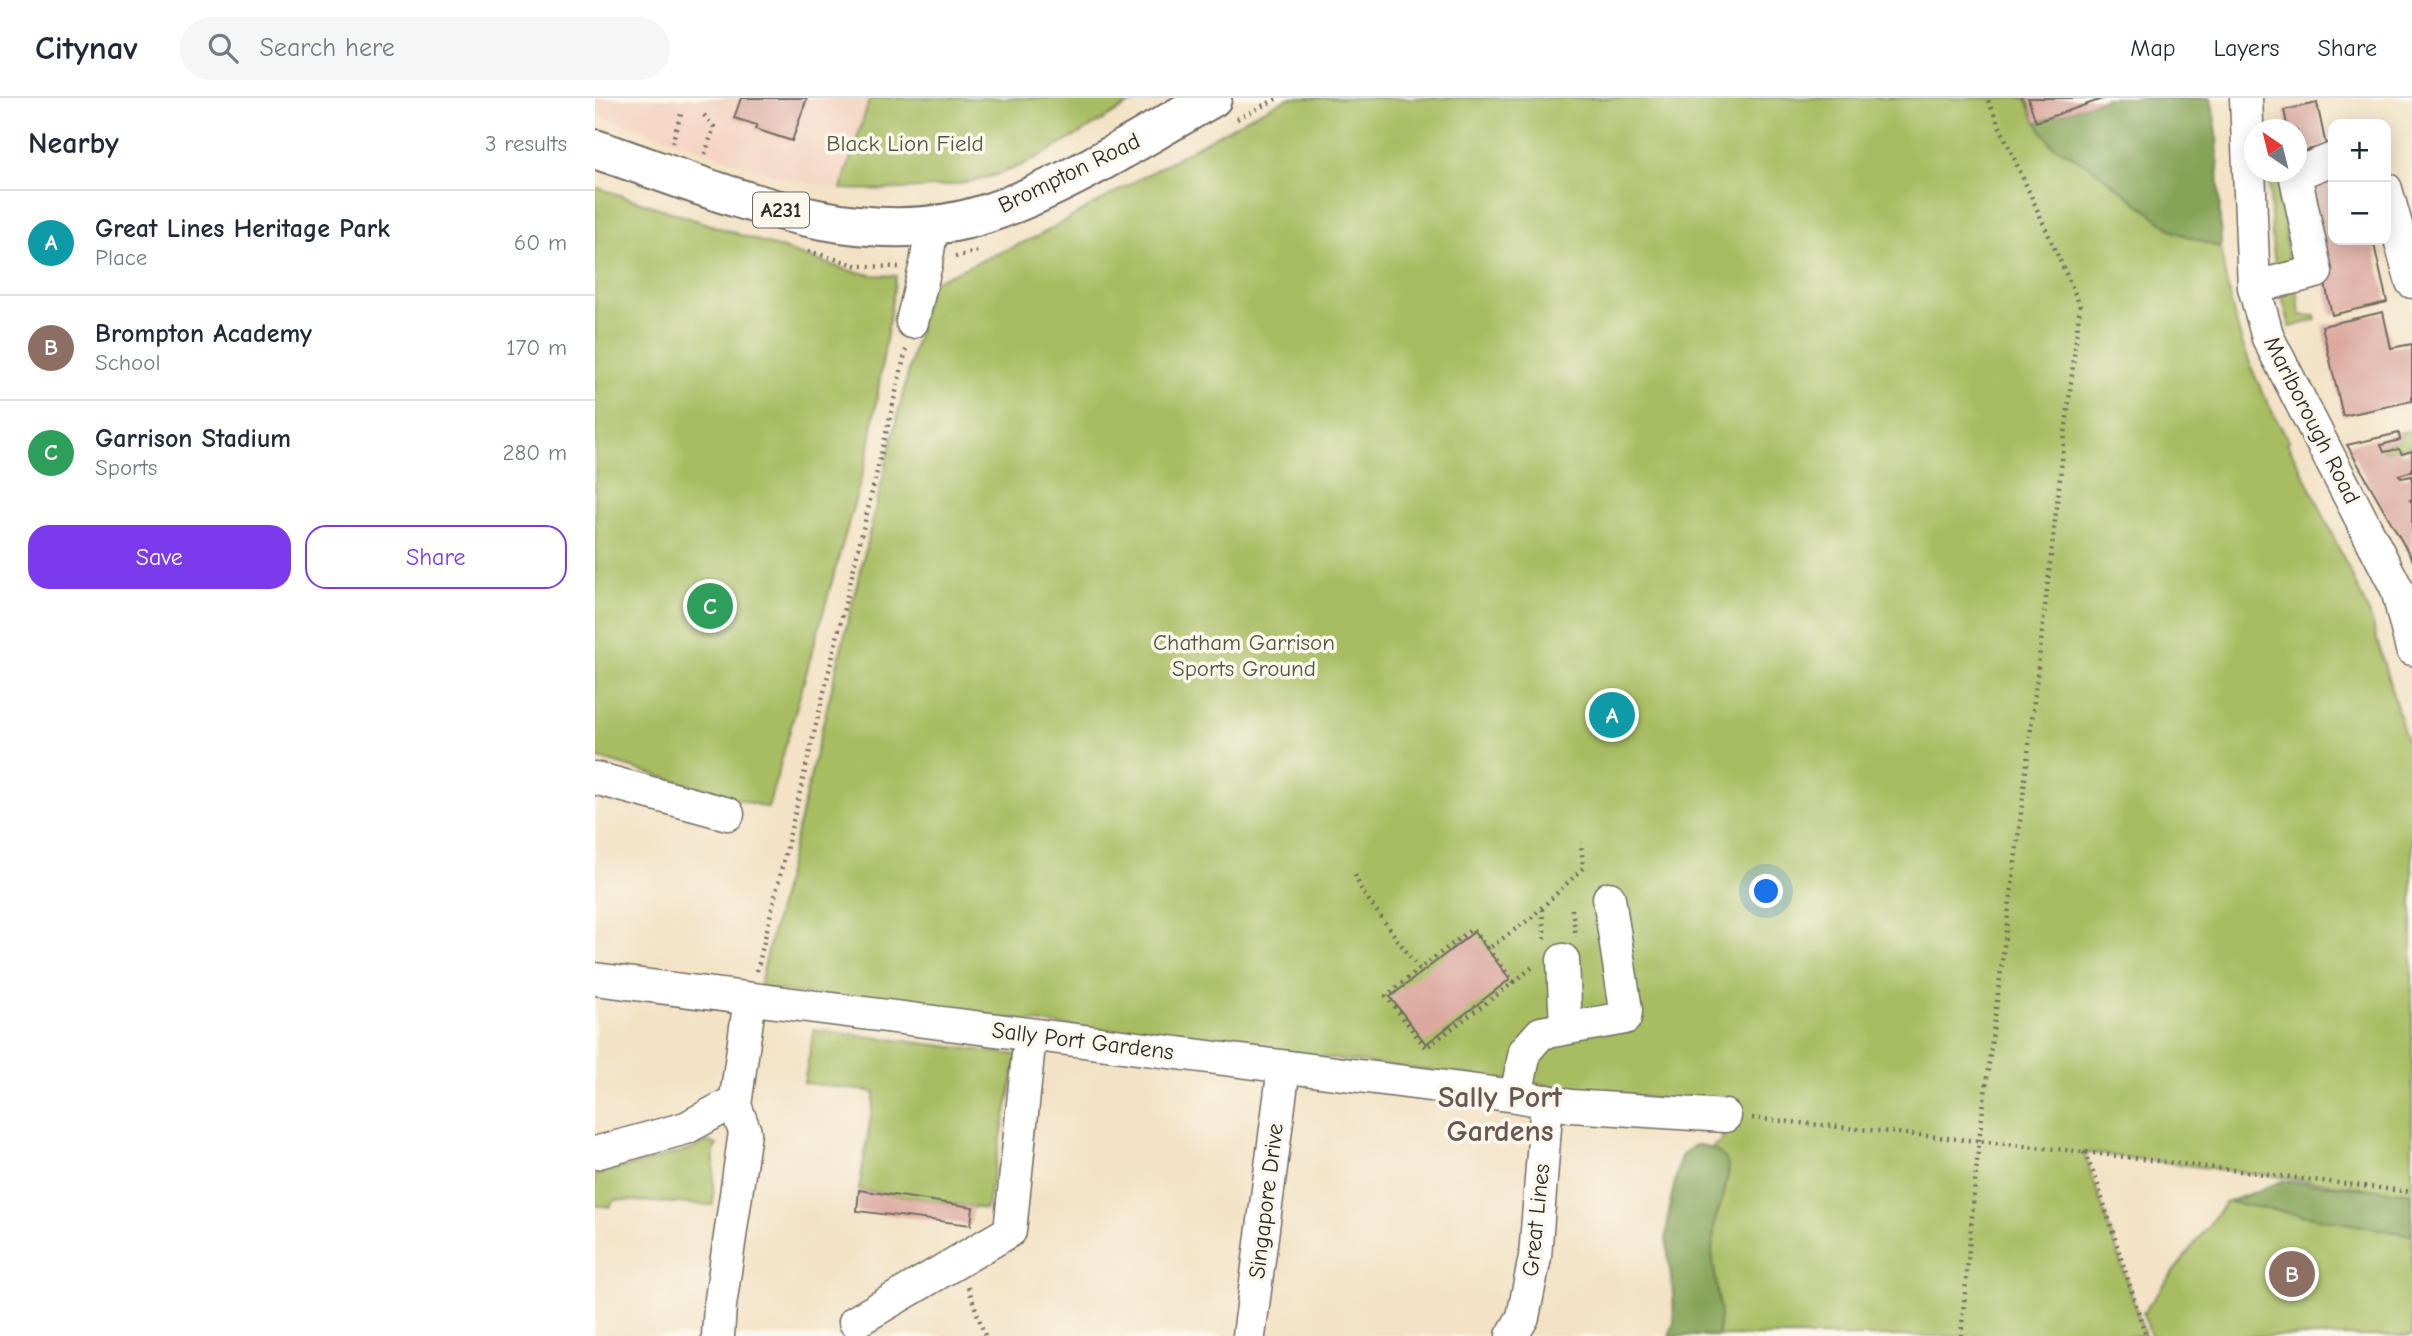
<!DOCTYPE html>
<meta charset="utf-8">
<style>
:root{--surface:#fff;--page:#f6f6f7;--text:#1f2937;--muted:#747a83;--line:#e0e1e3;--accent:#7c3aed}
body{margin:0;font-family:"Comic Neue",sans-serif;background:var(--page);color:var(--text)}
.controls{position:absolute;right:21px;top:21px;display:grid;overflow:hidden;border-radius:14px;box-shadow:0 4px 18px #0003}
.controls button{width:63px;height:63px;display:grid;place-items:center;padding:0;border:0;border-bottom:2px solid var(--line);background:var(--surface);color:var(--text);font:35px sans-serif}
.compass{position:absolute;left:1649px;top:21px;width:63px;height:63px;border-radius:50%;background:var(--surface);box-shadow:0 4px 18px #0003;rotate:325deg}
.you{position:absolute;left:1172px;top:794px;width:24px;height:24px;margin:-18px;border:5px solid #fff;border-radius:50%;background:#1a73e8;box-shadow:0 0 0 10px #1a73e833}
.badge{display:grid;place-items:center;width:46px;height:46px;border-radius:50%;background:var(--accent);color:#fff;font-size:23px;font-weight:700}
.pin{position:absolute;translate:-50% -50%;border:4px solid #fff;box-shadow:0 2px 7px #0006}
.list{margin:0;padding:0;list-style:none}
h2{display:flex;justify-content:space-between;align-items:center;height:91px;margin:0;padding:0 28px;font-size:30px}
h2 small{font-size:23px;font-weight:400;color:var(--muted)}
.list li{display:grid;grid-template-columns:46px 1fr auto;gap:21px;align-items:center;box-sizing:border-box;height:105px;padding:0 28px;border-top:2px solid var(--line)}
.list b{display:block;font-size:26px;white-space:nowrap}
.list p{margin:0;font-size:23px;white-space:nowrap;color:var(--muted)}
.list em{font-size:23px;font-style:normal;color:var(--muted)}
.actions{display:flex;gap:14px;padding:21px 28px}
.actions a{flex:1;padding:16px 0;border:2px solid var(--accent);border-radius:21px;text-align:center;font-size:24px;color:var(--accent)}
.actions .main{background:var(--accent);color:#fff}
.icon{flex:none;width:38px;height:38px;fill:none;stroke:currentColor;stroke-width:2;stroke-linecap:round;stroke-linejoin:round}
.map{position:relative;flex:none;width:1817px;height:1238px;overflow:hidden}
header{display:flex;align-items:center;gap:42px;box-sizing:border-box;height:98px;padding:0 35px;background:var(--surface);border-bottom:2px solid var(--line)}
header strong{font-size:33px}
nav{display:flex;gap:38px;margin-inline-start:auto;font-size:24px}
.search{width:490px;height:63px;background:var(--page);display:flex;align-items:center;gap:18px;box-sizing:border-box;padding:0 24px;border-radius:38px;color:var(--muted);font-size:26px}
main{display:flex}
aside{flex:1;background:var(--surface)}
.map>svg:first-child{display:block}
.built{fill:#f4d3c1}
.green{fill:#a8bd62;stroke:#6a7446;stroke-width:2}
.forest{fill:#86a458;stroke:#586842;stroke-width:2}
.building{fill:#dba99f}
.lines{fill:none;stroke-linecap:round;stroke-linejoin:round}
.minor-casing{stroke:#716b61;stroke-width:35}
.major-casing{stroke:#716b61;stroke-width:42}
.path{stroke:#716b61;stroke-width:4.5;stroke-dasharray:2 5;stroke-linecap:butt}
.minor{stroke:#fff;stroke-width:32}
.major{stroke:#fff;stroke-width:38}
.labels{text-anchor:middle;dominant-baseline:central;stroke-width:7;stroke-linejoin:round;paint-order:stroke}
.shield{fill:#fbf7ec;stroke:#696865;stroke-width:2}
.shield-label{font-size:21px;font-weight:bold;fill:#2b2b2b}
.park-label{font-size:23px;fill:#50573c;stroke:#fbf7ec}
.street-label{font-size:23px;fill:#2b2b2b;stroke:#fbf7ec}
.district-label{font-size:30px;font-weight:bold;fill:#695754;stroke:#fbf7ec}
</style>
<header>
<strong>Citynav</strong>
<div class="search"><svg class="icon" aria-label="search" viewBox="0 0 24 24"><circle cx="10" cy="10" r="6"/><path d="M15 15l6 6"/></svg>Search here</div>
<nav><a>Map</a><a>Layers</a><a>Share</a></nav>
</header>
<main>
<aside>
<h2>Nearby<small>3 results</small></h2>
<ul class="list">
<li><span class="badge" style="background:#0f9aa8">A</span><div><b>Great Lines Heritage Park</b><p>Place</p></div><em>60 m</em></li>
<li><span class="badge" style="background:#8d6e63">B</span><div><b>Brompton Academy</b><p>School</p></div><em>170 m</em></li>
<li><span class="badge" style="background:#2e9e5b">C</span><div><b>Garrison Stadium</b><p>Sports</p></div><em>280 m</em></li>
</ul>
<div class="actions"><a class="main">Save</a><a>Share</a></div>
</aside>
<div class="map">
<svg width="1817" height="1238" viewBox="0 0 1817 1238">
<rect width="100%" height="100%" fill="#fbf7ec"/>
<filter id="ink" filterUnits="userSpaceOnUse"><feTurbulence type="fractalNoise" baseFrequency=".0143" numOctaves="2"/><feDisplacementMap in="SourceGraphic" scale="14" xChannelSelector="R" yChannelSelector="G"/><feConvolveMatrix kernelMatrix="1 2 1 2 8 2 1 2 1" color-interpolation-filters="sRGB"/></filter>
<filter id="wash" filterUnits="userSpaceOnUse"><feTurbulence type="fractalNoise" baseFrequency=".00686" numOctaves="4" result="noise"/><feDisplacementMap in="SourceGraphic" scale="28" xChannelSelector="R" yChannelSelector="G"/><feGaussianBlur stdDeviation="1.57" result="paint"/><feColorMatrix in="noise" values="0 0 0 0 0 0 0 0 0 0 0 0 0 0 0 0 0 1.4 0 .05"/><feComposite in="paint" operator="in"/></filter>
<g filter="url(#wash)">
<rect width="100%" height="100%" fill="#f3e2c5"/>
<path class="built" d="M0,0h275l-29,91 -47,-8 -199,-67z"/>
<path class="green" d="M275,0h270c-38,21 -79,49 -118,67 -56,25 -121,26 -181,24z
M693,0h740l9,24 70,-24h104c8,50 5,101 10,151 8,68 32,134 68,192l-2,2 21,39 61,131 43,146v435l-328,-42 61,184h-462l14,-177 25,-19 3,-33 -966,-119 171,-705 106,-46 217,-122z
M1674,74h21l-2,20 -8,4 9,67 -13,6 -4,-27z
M0,89l252,83 25,5 24,1 -28,178 -100,354 -173,-51z
M1700,191l3,7 2,19 15,1 1,4 -26,7 -9,-35z
M1817,332v16l-28,6 -3,-7 19,-5 -1,-7z
M219,932l204,25 -32,154 -127,-19 16,-98 -71,-9z
M112,1043l10,4 -3,5 -1,55 -99,-5 -4,7 -15,-2v-30l98,-26z
M1634,1104l183,33v101h-261l-8,-23 82,-110z"/>
<path class="forest" d="M1431,0h3l8,24 69,-24h105l6,35 4,115 -46,-16 -84,-65 -39,-22 -16,-23z
M1100,1047h6l14,5 10,8 4,11 -5,25 -9,27 -3,31 8,60 -2,24h-49l5,-14 -1,-28 -7,-56 4,-34 10,-45 3,-5z
M1687,1083l130,12v42l-183,-33z"/>
<g id="blocks">
<path class="building" d="M146,0h66l-15,43 -37,-12 2,-4 -23,-7z
M1433,0h77l-69,24z
M1722,5l9,43 -29,6v-22h-9l-4,-20z
M1738,71v71h40l14,62 -55,13 -31,-139z
M1788,214l8,36 21,-4v57l-69,15 -21,-90z
M1804,335l1,7 -19,5 3,7 15,-3 3,5 10,-3v20l-13,4 3,3 10,-2v24h-2l2,3v56l-65,-114z
M879,834l36,47 -84,65 -36,-47z
M264,1092l114,17 -2,18 -114,-14z"/>
</g>
</g>
<g filter="url(#ink)">
<use href="#blocks" fill-opacity="0" stroke="#716b61" stroke-width="2"/>
<g class="lines">
<g class="minor-casing">
<path id="minor" d="M1651,0l8,189 14,51 129,251 15,60
M1791,91l26,93
M1659,189l62,-15 -21,-98 38,-15
M317,224l14,-58 6,-38
M0,680l133,36
M968,862l3,68
M0,881l921,117 55,10 154,10
M921,998l9,-45 16,-18 84,-15 1,-8 -17,-112
M0,1055l91,-25 40,-22 9,-1
M260,1224l155,-91 20,-196
M123,1238l2,-30 25,-174 -10,-27 15,-106
M654,1238l35,-269
M917,1238l11,-19 12,-60 12,-156"/>
</g>
<g class="major-casing">
<path id="major" d="M0,51c121,40 262,107 390,65 80,-26 154,-75 227,-116"/>
</g>
<path class="path" d="M109,17l10,12 -9,27
M642,21l41,-21
M77,45l9,-29
M213,153l51,15 40,1
M360,159l22,-6
M760,777l7,16 57,78 53,-40 16,20 43,-31 52,-50 -2,-26
M947,811l3,30
M977,811l4,28
M824,871l-33,27 40,52 88,-66 -26,-33
M162,873l150,-625
M919,884l21,-17
M1157,1020l332,34 328,40
M1489,1054l11,24 51,160
M373,1189l17,49
M1366,1238l18,-196 40,-309 61,-526 -93,-207"/>
<use href="#minor" class="minor"/>
<use href="#major" class="major"/>
</g>
</g>
<g class="labels">
<rect class="shield" x="158" y="94.5" width="56" height="35" rx="5"/>
<g class="shield-label">
<text x="186" y="112">A231</text>
</g>
<g class="park-label">
<text x="310" y="45">Black Lion Field</text>
<text x="649" y="544">Chatham Garrison<tspan x="649" dy="26">Sports Ground</tspan></text>
</g>
<g class="street-label">
<text transform="translate(474 75) rotate(-26)">Brompton Road</text>
<text transform="translate(1717 322) rotate(63)">Marlborough Road</text>
<text transform="translate(488 943) rotate(7)">Sally Port Gardens</text>
<text transform="translate(671 1103) rotate(-83)">Singapore Drive</text>
<text transform="translate(941 1122) rotate(-84)">Great Lines</text>
</g>
<g class="district-label">
<text x="905" y="999">Sally Port<tspan x="905" dy="34">Gardens</tspan></text>
</g>
</g>
</svg>
<div class="controls">
<button>+</button>
<button>−</button>
</div>
<svg class="compass" viewBox="-18 -18 36 36"><path d="M0-13l5 13h-10z" fill="#e53935"/><path d="M0 13l5-13h-10z" fill="#747a83"/></svg>
<div class="you"></div>
<div class="pin badge" style="left:1017px;top:617px;background:#0f9aa8">A</div>
<div class="pin badge" style="left:1697px;top:1176px;background:#8d6e63">B</div>
<div class="pin badge" style="left:115px;top:508px;background:#2e9e5b">C</div>
</div>
</main>
